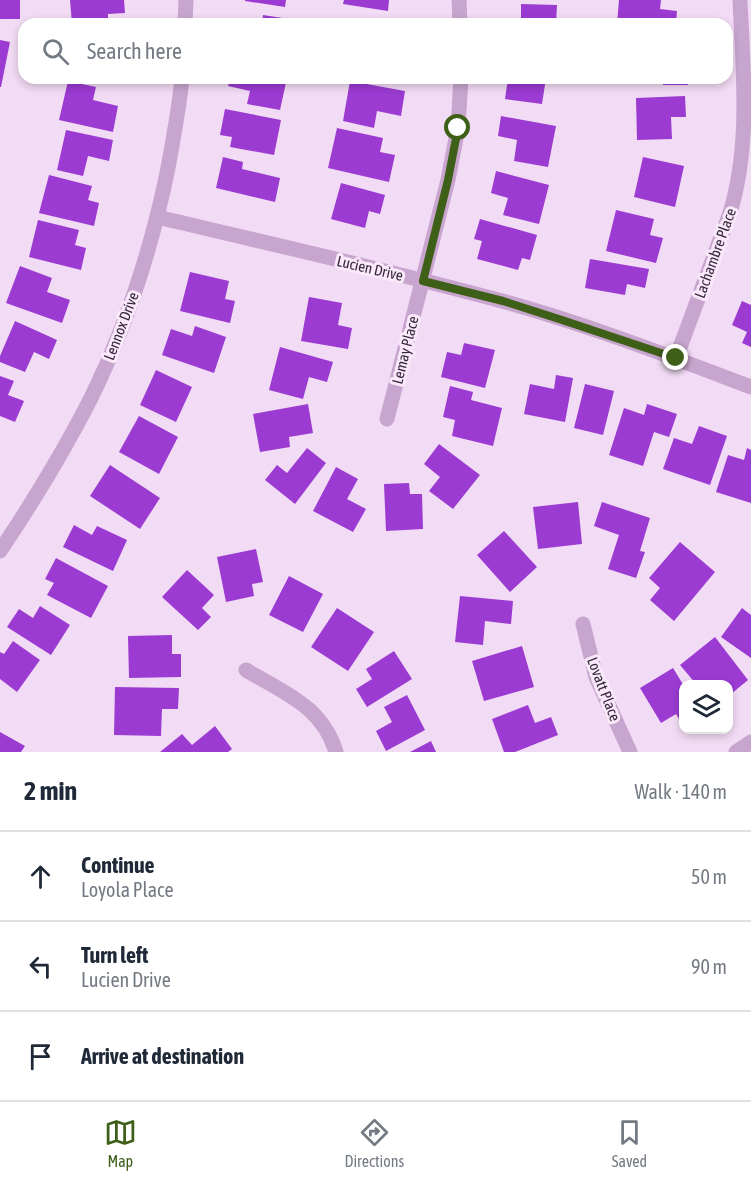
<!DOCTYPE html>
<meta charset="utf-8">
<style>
:root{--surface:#fff;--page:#f2f2f3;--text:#1f2937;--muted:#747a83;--line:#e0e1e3;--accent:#3e5f18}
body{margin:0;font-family:"Asap Condensed",sans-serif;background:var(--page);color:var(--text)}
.controls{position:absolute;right:18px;bottom:18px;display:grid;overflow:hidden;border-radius:12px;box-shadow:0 3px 9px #0003}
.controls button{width:54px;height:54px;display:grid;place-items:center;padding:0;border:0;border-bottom:2px solid var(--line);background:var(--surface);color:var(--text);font:30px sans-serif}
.stop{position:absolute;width:18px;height:18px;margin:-14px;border:4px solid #3e5f18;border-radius:50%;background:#fff}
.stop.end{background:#3e5f18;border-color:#fff;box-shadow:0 2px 6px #0008}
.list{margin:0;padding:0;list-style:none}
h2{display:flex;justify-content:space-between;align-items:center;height:78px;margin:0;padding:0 24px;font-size:26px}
h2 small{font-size:20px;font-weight:400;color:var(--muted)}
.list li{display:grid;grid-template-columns:39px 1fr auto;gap:18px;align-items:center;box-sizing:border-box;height:90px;padding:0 24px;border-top:2px solid var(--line)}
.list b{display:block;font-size:22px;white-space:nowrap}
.list p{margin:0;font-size:20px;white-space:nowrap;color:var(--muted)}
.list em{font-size:20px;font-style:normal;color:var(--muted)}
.icon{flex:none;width:33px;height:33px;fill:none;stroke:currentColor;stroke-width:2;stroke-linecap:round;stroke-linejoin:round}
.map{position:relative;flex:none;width:751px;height:752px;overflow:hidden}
.search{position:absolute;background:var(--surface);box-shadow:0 3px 9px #0003;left:18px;right:18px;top:18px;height:66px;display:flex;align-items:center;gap:15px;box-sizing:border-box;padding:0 21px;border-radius:18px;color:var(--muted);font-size:22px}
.sheet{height:348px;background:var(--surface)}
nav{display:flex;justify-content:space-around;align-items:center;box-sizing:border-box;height:84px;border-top:2px solid var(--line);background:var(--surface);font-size:16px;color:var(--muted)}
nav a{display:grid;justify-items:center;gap:3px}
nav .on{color:var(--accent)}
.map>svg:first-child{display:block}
.building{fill:#9b3bd2}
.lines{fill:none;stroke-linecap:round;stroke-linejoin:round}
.minor{stroke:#c8a5ce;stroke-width:15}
.tertiary{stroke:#c8a5ce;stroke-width:15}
.route{stroke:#3e5f18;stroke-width:8}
.labels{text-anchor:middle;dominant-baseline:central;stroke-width:6;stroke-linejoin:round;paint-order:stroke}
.street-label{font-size:15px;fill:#342739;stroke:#fae8fb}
</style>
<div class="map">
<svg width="751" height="752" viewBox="0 0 751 752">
<rect width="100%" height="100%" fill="#f2dbf4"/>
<path class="building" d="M0,0h20v19h-20z
M70,0h54l1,13 -17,1v8l-36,2z
M245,0h41l-1,7 -40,-6z
M344,0h45l-1,11 -45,-7z
M619,0h42l-1,9 17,2 -1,13h-59z
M521,4l36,1 -1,19h-35z
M263,15l26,4 -1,5h-26z
M0,40l10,2 -9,45h-1z
M230,78h57l-7,32 -33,-6 3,-13 -22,-5z
M508,78h38l-4,26 -37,-5z
M663,78h25v7h-25z
M68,81l28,6 -3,13 25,6 -5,26 -54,-12z
M350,81l55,10 -4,25 -24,-5 -3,17 -31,-7z
M685,96l1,21h-15l1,22 -35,1 -1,-42z
M225,109l56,11 -7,35 -44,-8 2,-10 -12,-2z
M501,116l55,10 -8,41 -34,-6 3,-21 -19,-4z
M337,128l46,10 -3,14 15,3 -6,27 -61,-14z
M66,130l47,10 -4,21 -21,-5 -5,20 -26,-6z
M223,157l20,5 -1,7 38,9 -5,24 -59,-14z
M643,157l41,9 -9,41 -41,-10z
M496,171l53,14 -10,39 -36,-9 5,-17 -17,-5z
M49,175l43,11 -4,14 11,3 -5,23 -55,-13z
M341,183l44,12 -5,19 -11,-3 -4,17 -34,-9z
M616,210l38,9 -4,16 13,3 -7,25 -50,-12z
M480,219l57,16 -7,25 -8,-2 -4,12 -41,-11 5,-18 -8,-2z
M38,220l41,10 -4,15 11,3 -5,22 -52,-13z
M590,259l59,10 -4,19 -18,-4 -2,11 -40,-7z
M20,266l32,12 -5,14 23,8 -8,23 -56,-20z
M190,272l39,9 -4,18 10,2 -5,22 -50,-12z
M309,297l33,6 -4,22 14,3 -4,21 -47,-8z
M742,301l9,4v42l-9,-4 5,-11 -15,-7z
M15,321l42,19 -8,19 -15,-7 -9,20 -25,-10v-6z
M195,326l31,11 -12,36 -52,-18 9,-26 21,7z
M464,343l31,7 -10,38 -44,-11 6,-25 14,3z
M280,347l53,15 -6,20 -18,-5 -6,22 -34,-9z
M156,370l36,17 -16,35 -36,-17z
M556,375l17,3 -8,44 -41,-8 6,-30 24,5z
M0,376l14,5 -6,14 16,6 -9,21 -15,-6z
M585,384l29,7 -11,44 -29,-7z
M450,386l23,6 -2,8 31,8 -9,38 -41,-10 3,-16 -12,-3z
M308,404l5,29 -24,4 1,10 -30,5 -7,-38z
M647,404l30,10 -8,23 -15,-5 -11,34 -34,-11 15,-47 20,7z
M139,416l39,21 -19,37 -40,-22z
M699,426l28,10 -17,49 -47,-16 11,-31 18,6z
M439,444l41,31 -27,34 -24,-18 11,-14 -16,-13z
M307,448l19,15 -31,41 -30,-24 12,-15 10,8z
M747,448l4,2v53l-35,-11 12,-37 16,5z
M110,465l50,33 -20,31 -50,-33z
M336,467l22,12 -11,20 19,10 -13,23 -40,-21z
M409,483l1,11h12l1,35 -37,2 -2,-47z
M578,502l4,42 -44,5 -5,-42z
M602,502l48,16 -10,33 5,1 -9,26 -28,-9 11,-34 -25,-9z
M74,525l18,10 5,-9 30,14 -14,31 -50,-24z
M504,531l33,36 -27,25 -33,-37z
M680,542l35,30 -41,49 -24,-21 10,-12 -11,-10z
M256,549l7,33 -11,2 2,12 -28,6 -9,-45z
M56,558l52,28 -17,32 -44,-23 7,-12 -9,-4z
M187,570l27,25 -12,13 9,9 -13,13 -36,-33z
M289,576l34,18 -20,38 -34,-17z
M460,596l53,5 -2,23 -26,-3 -2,24 -28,-3z
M40,606l30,19 -19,30 -44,-28 12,-18 14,9z
M337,608l37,24 -26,39 -37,-24z
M742,608l9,7v43l-30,-21z
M172,635v19h9v23l-52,1 -1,-42z
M715,637l33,43 -17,14 -3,-4v-6h-32l-16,-19z
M13,641l27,19 -23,32 -17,-13v-27l4,2z
M522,646l12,41 -50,14 -12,-40z
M394,651l18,28 -45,28 -11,-18 16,-10 -6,-10z
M673,668l11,18v41l-8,-13 -15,9 -21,-35z
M115,687l64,1 -1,21h-16l-1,27 -47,-1z
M407,695l18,35 -39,21 -10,-20 16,-9 -8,-15z
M528,705l7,18 16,-6 7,18 -43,17h-11l-12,-33z
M215,726l17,23 -4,3h-68l22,-18 10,11z
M0,732l25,14 -4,6h-21z
M431,741l5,11h-26z"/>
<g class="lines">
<path class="minor" d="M459,0l1,24
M157,217c115,27 230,53 345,84 84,23 167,55 249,86
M676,358l54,-145c21,-69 13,-141 10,-213
M387,419l61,-239 10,-52 3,-50
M583,624l13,53 34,75
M246,670c38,23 76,36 90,82"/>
<path class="tertiary" d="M185,24l1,-24
M0,551c33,-49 64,-100 91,-153 35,-71 60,-148 76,-225 6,-32 12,-63 15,-95
M736,752l15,-10"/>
</g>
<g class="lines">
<path class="route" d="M458,128l-10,52 -25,101 80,20 59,19 114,38"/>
</g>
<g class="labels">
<g class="street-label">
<text transform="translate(715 253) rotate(-70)">Lachambre Place</text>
<text transform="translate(370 268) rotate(13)">Lucien Drive</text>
<text transform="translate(121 326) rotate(-69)">Lennox Drive</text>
<text transform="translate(405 350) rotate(-76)">Lemay Place</text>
<text transform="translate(604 689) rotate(69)">Lovatt Place</text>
</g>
</g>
</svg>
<div class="controls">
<button><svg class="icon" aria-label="layers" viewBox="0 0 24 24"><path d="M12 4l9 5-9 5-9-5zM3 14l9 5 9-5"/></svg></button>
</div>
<div class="stop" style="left:458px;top:128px"></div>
<div class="stop end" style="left:676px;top:358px"></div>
<div class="search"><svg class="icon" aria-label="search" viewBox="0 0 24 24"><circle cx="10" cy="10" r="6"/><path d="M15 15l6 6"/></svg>Search here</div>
</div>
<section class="sheet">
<h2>2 min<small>Walk · 140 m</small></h2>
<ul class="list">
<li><svg class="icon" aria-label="ahead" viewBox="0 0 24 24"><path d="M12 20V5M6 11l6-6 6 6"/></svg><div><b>Continue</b><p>Loyola Place</p></div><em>50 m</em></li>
<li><svg class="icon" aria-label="left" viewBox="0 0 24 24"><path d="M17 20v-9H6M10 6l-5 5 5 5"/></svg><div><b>Turn left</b><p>Lucien Drive</p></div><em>90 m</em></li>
<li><svg class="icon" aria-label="arrive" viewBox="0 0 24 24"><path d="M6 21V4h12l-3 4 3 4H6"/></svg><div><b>Arrive at destination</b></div></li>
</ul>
</section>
<nav>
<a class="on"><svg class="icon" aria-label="map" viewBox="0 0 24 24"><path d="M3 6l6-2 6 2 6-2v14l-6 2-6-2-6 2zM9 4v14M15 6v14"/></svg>Map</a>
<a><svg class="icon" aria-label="directions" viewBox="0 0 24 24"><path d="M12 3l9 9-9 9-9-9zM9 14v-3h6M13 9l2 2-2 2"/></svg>Directions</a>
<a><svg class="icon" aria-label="saved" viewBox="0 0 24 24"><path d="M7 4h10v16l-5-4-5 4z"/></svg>Saved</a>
</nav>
